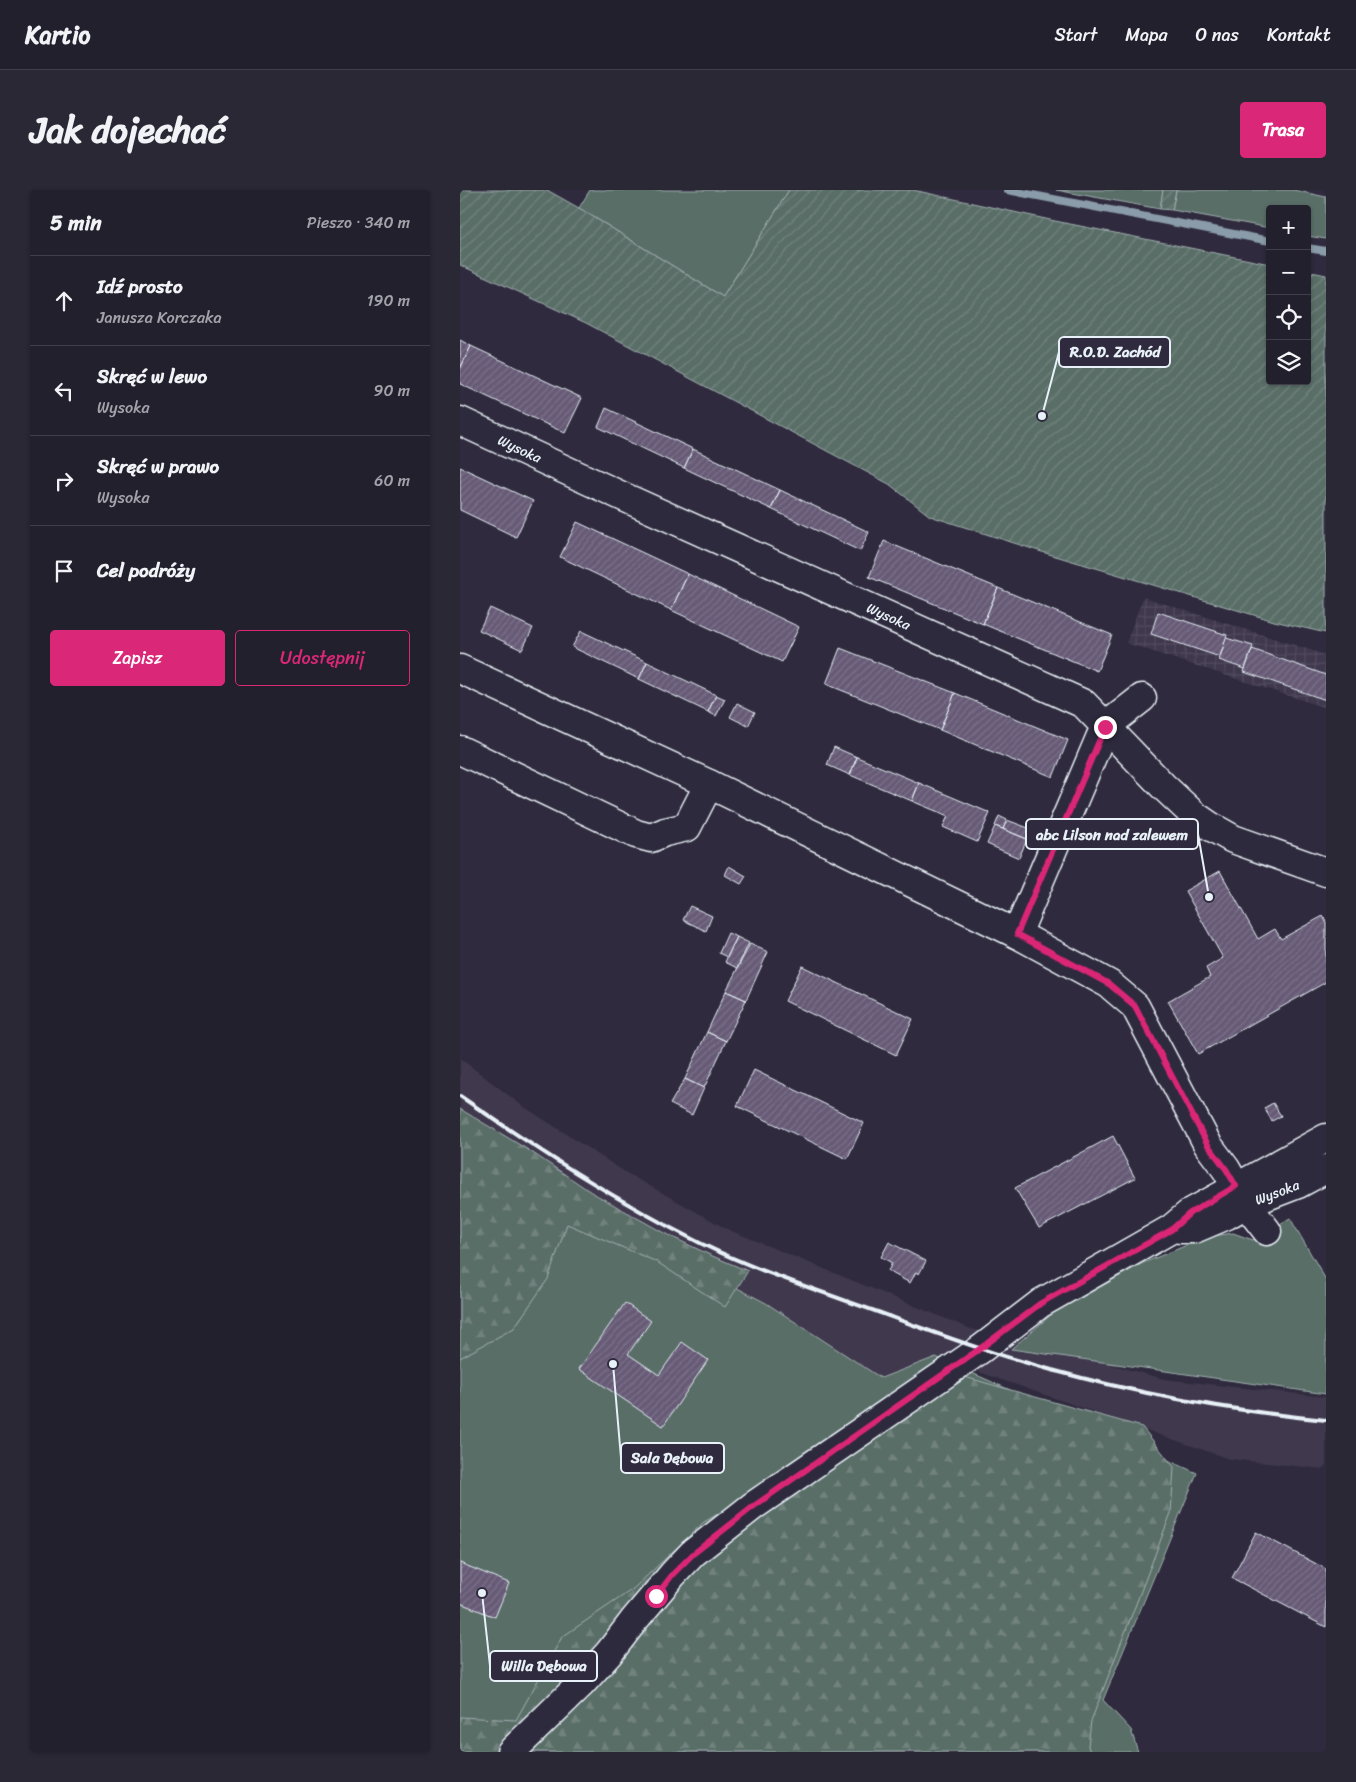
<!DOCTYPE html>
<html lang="pl">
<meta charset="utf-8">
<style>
:root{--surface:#23202e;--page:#2b2836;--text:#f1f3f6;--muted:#a3a3aa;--line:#403e4a;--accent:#db2777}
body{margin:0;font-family:Sriracha,sans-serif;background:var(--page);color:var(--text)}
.controls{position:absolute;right:15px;top:15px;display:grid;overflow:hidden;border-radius:5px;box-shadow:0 1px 4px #0004}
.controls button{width:45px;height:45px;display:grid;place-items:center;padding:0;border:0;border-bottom:1px solid var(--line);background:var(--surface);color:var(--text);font:25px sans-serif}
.stop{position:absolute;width:15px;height:15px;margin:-11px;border:4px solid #db2777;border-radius:50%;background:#fff}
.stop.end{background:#db2777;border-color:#fff;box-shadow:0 1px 5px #0008}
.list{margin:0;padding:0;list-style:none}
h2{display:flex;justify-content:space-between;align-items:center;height:65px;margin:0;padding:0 20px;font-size:21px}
h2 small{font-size:16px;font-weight:400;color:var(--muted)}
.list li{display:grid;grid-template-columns:32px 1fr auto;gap:15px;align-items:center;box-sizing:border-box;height:90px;padding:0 20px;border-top:1px solid var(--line)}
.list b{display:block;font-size:19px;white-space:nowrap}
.list p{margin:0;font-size:16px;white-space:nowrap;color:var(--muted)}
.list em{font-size:16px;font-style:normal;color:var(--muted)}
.actions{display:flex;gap:10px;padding:15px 20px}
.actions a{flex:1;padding:11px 0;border:1px solid var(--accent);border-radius:5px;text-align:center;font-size:18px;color:var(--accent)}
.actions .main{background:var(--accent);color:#fff}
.icon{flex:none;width:28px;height:28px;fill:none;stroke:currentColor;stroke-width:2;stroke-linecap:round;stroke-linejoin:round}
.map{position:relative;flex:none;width:866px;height:1562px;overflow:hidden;border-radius:5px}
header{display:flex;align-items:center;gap:30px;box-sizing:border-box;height:70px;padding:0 25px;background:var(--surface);border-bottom:1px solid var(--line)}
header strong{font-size:24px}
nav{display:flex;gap:28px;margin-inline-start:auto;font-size:18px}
.intro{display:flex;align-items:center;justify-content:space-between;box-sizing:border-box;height:120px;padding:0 30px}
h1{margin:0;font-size:35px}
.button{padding:12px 22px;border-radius:5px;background:var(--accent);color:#fff;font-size:18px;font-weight:700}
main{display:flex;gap:30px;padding:0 30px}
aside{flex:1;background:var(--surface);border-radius:5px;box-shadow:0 1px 4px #0004}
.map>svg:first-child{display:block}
.built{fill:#40384e}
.industrial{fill:url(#industrial-grid)}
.green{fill:#5a6e67;stroke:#a1b0b0}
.forest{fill:url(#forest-firs);stroke:#a1b0b0}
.garden{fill:url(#garden-furrows);stroke:#a1b0b0}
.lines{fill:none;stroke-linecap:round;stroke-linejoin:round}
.stream{stroke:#8a9ca9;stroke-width:8}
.building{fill:url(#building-hatch);stroke:#e8f1f8}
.minor-casing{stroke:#e8f1f8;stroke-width:31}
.minor{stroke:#2f2a3d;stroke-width:28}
.rail{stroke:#e8f1f8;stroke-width:4}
.route{stroke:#db2777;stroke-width:6}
.labels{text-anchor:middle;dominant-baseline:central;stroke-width:4.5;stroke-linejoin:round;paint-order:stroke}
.street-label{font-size:14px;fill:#e8f1f8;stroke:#2f2a3d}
.leader{fill:none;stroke:#e8f1f8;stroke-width:2}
.callout-dot{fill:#e8f1f8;stroke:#2f2a3d;stroke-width:2}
.callout{fill:#2f2a3d;stroke:#e8f1f8;stroke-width:2}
.callout-label{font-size:15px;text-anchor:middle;font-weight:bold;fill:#e8f1f8}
</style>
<header>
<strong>Kartio</strong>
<nav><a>Start</a><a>Mapa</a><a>O nas</a><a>Kontakt</a></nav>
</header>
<div class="intro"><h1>Jak dojechać</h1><a class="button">Trasa</a></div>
<main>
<aside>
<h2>5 min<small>Pieszo · 340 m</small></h2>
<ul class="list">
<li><svg class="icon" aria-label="ahead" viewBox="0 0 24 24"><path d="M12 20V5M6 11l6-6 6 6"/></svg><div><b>Idź prosto</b><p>Janusza Korczaka</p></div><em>190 m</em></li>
<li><svg class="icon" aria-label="left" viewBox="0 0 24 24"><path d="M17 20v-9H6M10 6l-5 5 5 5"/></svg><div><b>Skręć w lewo</b><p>Wysoka</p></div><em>90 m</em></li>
<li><svg class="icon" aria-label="right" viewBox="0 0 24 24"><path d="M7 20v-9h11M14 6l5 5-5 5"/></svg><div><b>Skręć w prawo</b><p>Wysoka</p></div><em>60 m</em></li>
<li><svg class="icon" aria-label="arrive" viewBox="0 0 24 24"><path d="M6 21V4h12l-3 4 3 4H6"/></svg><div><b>Cel podróży</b></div></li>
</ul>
<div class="actions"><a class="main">Zapisz</a><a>Udostępnij</a></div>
</aside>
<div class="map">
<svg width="866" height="1562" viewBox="0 0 866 1562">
<defs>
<pattern id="industrial-grid" width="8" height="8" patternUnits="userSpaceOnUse" patternTransform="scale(1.25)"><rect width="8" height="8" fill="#40384e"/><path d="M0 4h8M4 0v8" fill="none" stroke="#524c60"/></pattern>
<pattern id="forest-firs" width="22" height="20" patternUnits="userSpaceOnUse" patternTransform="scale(1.25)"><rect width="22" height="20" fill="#5a6e67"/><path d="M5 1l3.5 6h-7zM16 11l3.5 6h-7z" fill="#72837e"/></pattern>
<pattern id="garden-furrows" width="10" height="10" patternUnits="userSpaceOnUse" patternTransform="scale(1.25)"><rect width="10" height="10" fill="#5a6e67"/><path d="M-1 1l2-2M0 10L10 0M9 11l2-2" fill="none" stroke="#72837e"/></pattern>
<pattern id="building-hatch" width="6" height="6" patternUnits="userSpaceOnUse" patternTransform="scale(1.25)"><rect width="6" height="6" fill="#665a76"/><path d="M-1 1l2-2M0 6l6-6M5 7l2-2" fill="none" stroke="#7c728a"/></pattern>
</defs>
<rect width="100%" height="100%" fill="#2f2a3d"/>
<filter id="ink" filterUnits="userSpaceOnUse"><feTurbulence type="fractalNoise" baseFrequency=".02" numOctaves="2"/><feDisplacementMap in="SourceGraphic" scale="10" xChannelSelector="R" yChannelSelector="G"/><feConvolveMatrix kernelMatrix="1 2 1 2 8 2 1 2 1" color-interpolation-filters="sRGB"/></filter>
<g filter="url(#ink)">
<path class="built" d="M0,868l60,46 105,68 102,57 244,100 65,15 128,35 162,18v70l-3,2 -94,-10 -293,-102 -55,21 -115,-75 -94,-49 -212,-136z"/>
<path class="industrial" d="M683,407l183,58v53l-200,-65z"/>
<path class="green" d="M130,0h199l-66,107 -144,-89z
M596,0h107l-3,19z
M716,0h117l33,7v42l-19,-3v-27h-37v19l-98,-18z
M0,928l212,136 94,49 115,75 55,-21 261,116 -94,227 28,30 7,22h-678z
M830,1028l36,62v114l-315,-45 41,-35 91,-51 64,-26 26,-4 20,7z"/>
<path class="forest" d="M0,919l70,42 61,41 73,41 46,22 38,16 -23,36 -68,-45 -90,-38 -19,55 -34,49 -54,30z
M501,1186l181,51 32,40 -3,46 -80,208 -3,25 2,6h-630v-35l56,3 46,-83 71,-48 71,-67z"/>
<path class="garden" d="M0,0h87l32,18 144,89 66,-107h124l142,31 215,43v117h37v-110l19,4v358l-52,-12 -232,-69 -112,-36 -41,-32 -303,-161 -126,-58z
M703,0h13l-4,20 -12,-1z"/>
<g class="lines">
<path class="stream" d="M547,0l263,51
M847,58l19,3"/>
</g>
<path class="building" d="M0,150l11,6 -11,23z
M11,156l111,52 -17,35 -105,-49v-15z
M146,218l87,41 -9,19 -86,-41z
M233,259l87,41 -9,19 -87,-41z
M0,277l73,34 -17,36 -56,-27z
M320,300l89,42 -9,19 -89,-42z
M117,332l111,52 -17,36 -111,-53z
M424,351l114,47 -15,36 -114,-47z
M228,384l111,53 -17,35 -111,-52z
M538,398l114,47 -15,36 -114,-47z
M30,418l43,20 -11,22 -43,-20z
M698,422l69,23 -7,22 -69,-23z
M121,441l66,31 -8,17 -67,-32z
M766,448l27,8 -8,23 -26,-9z
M380,458l115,45 -15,37 -114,-46z
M792,459l74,26v25l-82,-28z
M187,472l69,33 -8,17 -69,-33z
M495,503l113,47 -15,37 -113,-47z
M256,505l9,4 -9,17 -8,-4z
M277,513l18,9 -7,14 -18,-9z
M374,557l23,10 -7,18 -23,-10z
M397,567l62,26 -7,18 -62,-26z
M459,593l71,30 -13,29 -34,-15 5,-11 -36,-15z
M539,626l8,4 -4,9 -8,-3z
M547,630l24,9 -4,10 -24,-10z
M535,636l32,13 -8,19 -32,-14z
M269,676l17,10 -5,8 -16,-9z
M760,681l38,68 17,-10 6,10 42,-23 3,6v60l-128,72 -30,-53 42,-24 -4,-9 17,-10 -38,-67z
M230,716l22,10 -6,15 -23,-11z
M268,743l9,4 -10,20 -8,-4z
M277,747l12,6 -12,25 -12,-6z
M290,754l18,8 -22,48 -20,-9z
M342,776l111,53 -17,36 -111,-54z
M266,801l20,9 -20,41 -19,-9z
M247,842l19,9 -22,47 -19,-9z
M294,880l110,53 -17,36 -110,-53z
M225,889l19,9 -12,27 -22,-11z
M813,913l8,13 -9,5 -8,-13z
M653,946l22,42 -96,50 -24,-40z
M429,1052l37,19 -7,13 -3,-2 -6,11 -22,-12 4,-8 -11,-6z
M165,1113l26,18 -23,33 31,21 23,-33 26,18 -45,66 -84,-57z
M796,1342l70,37v58l-94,-49z
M0,1373l49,20 -14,34 -35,-14z"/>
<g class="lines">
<g class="minor-casing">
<g id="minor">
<path id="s1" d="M0,231l166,77 458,206 79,82 31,29 16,11 23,13 93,33"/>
<path d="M0,479l249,115 308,150 92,50 26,22 73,139 18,24 20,35 21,27"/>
<path d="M0,560l176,84 15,4 14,-6 22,-5 22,-43"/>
<path d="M557,744l83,-196 5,-11 37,-29"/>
<path id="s2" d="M720,1039h14l33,-14 19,-11 52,-20 28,-15"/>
<path d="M51,1562l69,-67 29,-32 26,-34 38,-45 20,-21 60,-47 228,-157 60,-46 130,-74 19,-16 136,-75"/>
</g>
</g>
<use href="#minor" class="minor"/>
<path class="rail" d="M0,906c77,53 156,105 240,147 57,28 116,47 175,68 47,17 94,35 142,49 100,30 205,50 309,60"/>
</g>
</g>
<g class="lines" filter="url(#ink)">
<path class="route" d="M196,1406l17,-22 20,-20 61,-48 227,-158 60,-45 130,-73 19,-17 46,-27 -10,-17 -18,-24 -73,-139 -26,-22 -92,-50 88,-207"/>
</g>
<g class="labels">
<g class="street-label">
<text stroke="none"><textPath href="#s1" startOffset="66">Wysoka</textPath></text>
<text stroke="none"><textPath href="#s1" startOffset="471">Wysoka</textPath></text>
<text stroke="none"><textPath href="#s2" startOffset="105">Wysoka</textPath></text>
</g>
</g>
<path class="leader" d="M582 226L599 162M749 707L738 644M153 1174L161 1268M22 1403L30 1476"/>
<g class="callout-dot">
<circle cx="582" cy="226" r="5"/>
<circle cx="749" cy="707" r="5"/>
<circle cx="153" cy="1174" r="5"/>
<circle cx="22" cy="1403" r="5"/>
</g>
<g class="callout">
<rect x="599" y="147" width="111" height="30" rx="5"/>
<rect x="566" y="629" width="172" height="30" rx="5"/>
<rect x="161" y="1253" width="103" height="30" rx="5"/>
<rect x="30" y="1461" width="107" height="30" rx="5"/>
</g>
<g class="callout-label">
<text x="655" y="167">R.O.D. Zachód</text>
<text x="652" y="650">abc Lilson nad zalewem</text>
<text x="212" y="1273">Sala Dębowa</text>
<text x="84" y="1481">Willa Dębowa</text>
</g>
</svg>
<div class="controls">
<button>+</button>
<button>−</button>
<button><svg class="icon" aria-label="locate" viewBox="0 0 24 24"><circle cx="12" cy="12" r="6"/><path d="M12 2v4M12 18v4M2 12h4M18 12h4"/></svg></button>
<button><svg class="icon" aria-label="layers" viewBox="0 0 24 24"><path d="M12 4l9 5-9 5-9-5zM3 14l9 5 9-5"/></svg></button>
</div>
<div class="stop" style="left:196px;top:1406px"></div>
<div class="stop end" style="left:645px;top:537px"></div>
</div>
</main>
